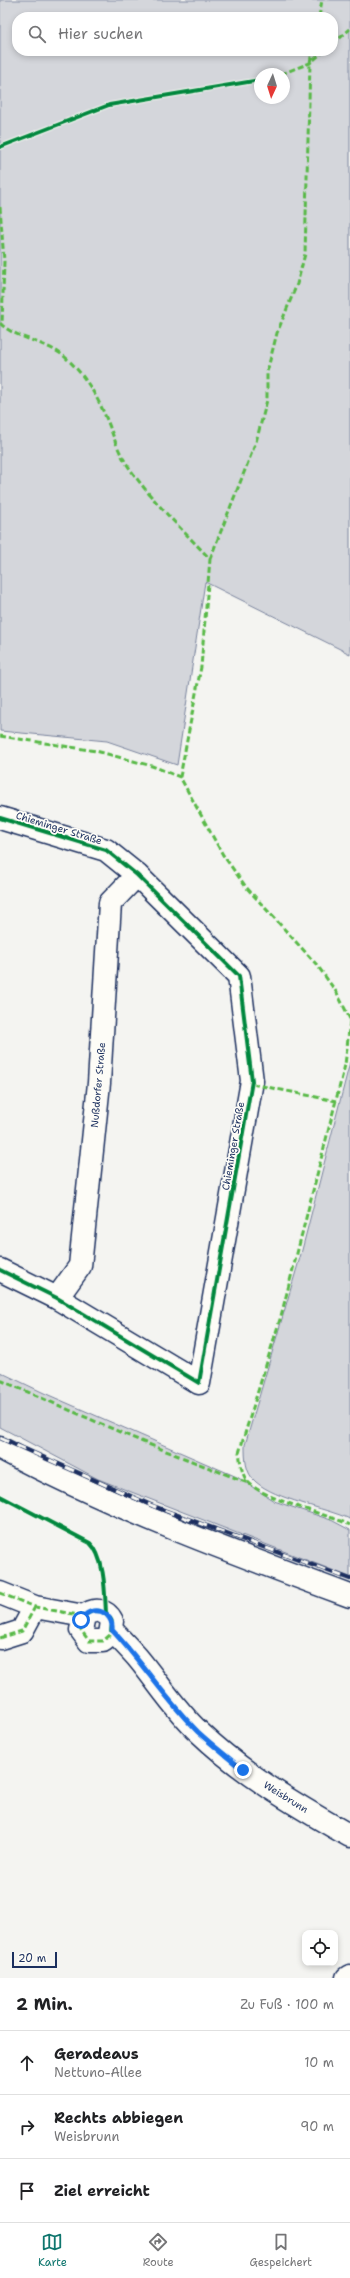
<!DOCTYPE html>
<html lang="de">
<meta charset="utf-8">
<style>
:root{--surface:#fff;--page:#f6f6f6;--text:#202124;--muted:#757577;--line:#e0e0e0;--accent:#0f766e}
body{margin:0;font-family:"Shantell Sans",sans-serif;background:var(--page);color:var(--text)}
.controls{position:absolute;right:12px;bottom:12px;display:grid;overflow:hidden;border-radius:8px;box-shadow:0 2px 6px #0003}
.controls button{width:36px;height:36px;display:grid;place-items:center;padding:0;border:0;border-bottom:1px solid var(--line);background:var(--surface);color:var(--text);font:20px sans-serif}
.compass{position:absolute;left:254px;top:68px;width:36px;height:36px;border-radius:50%;background:var(--surface);box-shadow:0 2px 6px #0003;rotate:184deg}
.scale{position:absolute;left:12px;bottom:10px;width:45px;box-sizing:border-box;padding-left:4px;border:2px solid #1b2f5e;border-top:0;font-size:11px;line-height:14px;white-space:nowrap;color:#1b2f5e;-webkit-text-stroke:3px #fdfcf7;paint-order:stroke}
.stop{position:absolute;width:12px;height:12px;margin:-9px;border:3px solid #1a73e8;border-radius:50%;background:#fff}
.stop.end{background:#1a73e8;border-color:#fff;box-shadow:0 1px 4px #0008}
.list{margin:0;padding:0;list-style:none}
h2{display:flex;justify-content:space-between;align-items:center;height:52px;margin:0;padding:0 16px;font-size:17px}
h2 small{font-size:13px;font-weight:400;color:var(--muted)}
.list li{display:grid;grid-template-columns:26px 1fr auto;gap:12px;align-items:center;box-sizing:border-box;height:64px;padding:0 16px;border-top:1px solid var(--line)}
.list b{display:block;font-size:15px;white-space:nowrap}
.list p{margin:0;font-size:13px;white-space:nowrap;color:var(--muted)}
.list em{font-size:13px;font-style:normal;color:var(--muted)}
.icon{flex:none;width:22px;height:22px;fill:none;stroke:currentColor;stroke-width:2;stroke-linecap:round;stroke-linejoin:round}
.map{position:relative;flex:none;width:350px;height:1978px;overflow:hidden}
.search{position:absolute;background:var(--surface);box-shadow:0 2px 6px #0003;left:12px;right:12px;top:12px;height:44px;display:flex;align-items:center;gap:10px;box-sizing:border-box;padding:0 14px;border-radius:16px;color:var(--muted);font-size:15px}
.sheet{height:244px;background:var(--surface)}
nav{display:flex;justify-content:space-around;align-items:center;box-sizing:border-box;height:56px;border-top:1px solid var(--line);background:var(--surface);font-size:11px;color:var(--muted)}
nav a{display:grid;justify-items:center;gap:2px}
nav .on{color:var(--accent)}
.map>svg:first-child{display:block}
.green{fill:#d4d6db;stroke:#78829c;fill-rule:evenodd}
.lines{fill:none;stroke-linecap:round;stroke-linejoin:round}
.minor-casing{stroke:#1b2f5e;stroke-width:25}
.minor{stroke:#fdfcf7;stroke-width:22}
.rail-casing{stroke:#1b2f5e;stroke-width:4.5}
.rail{stroke:#fdfcf7;stroke-width:3;stroke-dasharray:9;stroke-linecap:butt}
.quiet{stroke:#58b947;stroke-width:3;stroke-dasharray:6 3;stroke-linecap:butt}
.cycleway-casing{stroke:#fdfcf7;stroke-width:6}
.cycleway{stroke:#00873e;stroke-width:4}
.route{stroke:#1a73e8;stroke-width:5}
.labels{text-anchor:middle;dominant-baseline:central;stroke-width:3.5;stroke-linejoin:round;paint-order:stroke}
.street-label{font-size:10px;fill:#1b2f5e;stroke:#fdfcf7}
</style>
<div class="map">
<svg width="350" height="1978" viewBox="0 0 350 1978">
<rect width="100%" height="100%" fill="#f4f4f1"/>
<filter id="ink" filterUnits="userSpaceOnUse"><feTurbulence type="fractalNoise" baseFrequency=".025" numOctaves="2"/><feDisplacementMap in="SourceGraphic" scale="8" xChannelSelector="R" yChannelSelector="G"/><feConvolveMatrix kernelMatrix="1 2 1 2 8 2 1 2 1" color-interpolation-filters="sRGB"/></filter>
<g filter="url(#ink)">
<path class="green" d="M0,0h350v654l-145,-72 -28,183 -70,-24 -107,-10zM17,17h316v34h-316zM260,74h24v24h-24z
M350,1062v457c-27,-12 -73,-19 -94,-37 -11,-9 -11,-24 -11,-37l56,-191z
M0,1372l44,21 193,84 37,24 57,19 19,10v47l-252,-98 -98,-52z"/>
<g class="lines">
<g class="minor-casing">
<path id="minor" d="M0,818l106,32 31,25 102,101 13,105 -53,302 -142,-85 -57,-28
M57,1298l23,-32 19,-183 11,-180 27,-28
M0,1448c112,60 231,104 350,148
M0,1593l35,14 49,9c10,-8 22,-7 28,5l-2,14 -7,6h-14l-8,-11 3,-14
M112,1630c8,9 17,18 25,27 21,25 38,53 62,75 45,43 97,73 151,104
M0,1638l22,-7 13,-24
M347,1978l3,-2"/>
</g>
<use href="#minor" class="minor"/>
<g class="rail-casing">
<path id="rail" d="M0,1438l153,68 197,73"/>
</g>
<use href="#rail" class="rail"/>
<path class="quiet" d="M319,17l3,-17
M333,44l17,-15
M281,74l29,-11 14,-12
M0,207l4,54 -2,65
M0,323c13,15 49,19 66,35 16,14 30,36 38,55 7,15 11,31 19,45 23,38 57,69 87,101l-9,108 -21,110
M210,559l46,-117 11,-42v-28l10,-39 20,-49 8,-30 5,-191 2,-12
M0,736l96,15 56,15 28,11 43,78 23,32 71,78 20,28 13,26
M350,1021l-5,44 -64,251 -42,137c2,10 2,21 9,29 16,18 77,31 102,43
M252,1084l84,17
M0,1380l143,62 105,41
M0,1593l35,14 49,9c10,-8 22,-7 28,5l-2,14 -7,6h-14l-8,-11 3,-14
M0,1638l22,-7 13,-24"/>
<g class="cycleway-casing">
<path id="cycleway" d="M0,147l109,-42 151,-25
M0,818l106,32 31,25 102,101 13,105 -53,302 -142,-85 -57,-28
M0,1496l90,47c15,14 15,51 16,71"/>
</g>
<use href="#cycleway" class="cycleway"/>
</g>
</g>
<g class="lines" filter="url(#ink)">
<path class="route" d="M81,1620c10,-17 33,-9 31,10 31,33 54,70 86,102 14,13 30,25 45,38"/>
</g>
<g class="labels">
<g class="street-label">
<text transform="translate(59 828) rotate(17)">Chieminger Straße</text>
<text transform="translate(98 1085) rotate(-85)">Nußdorfer Straße</text>
<text transform="translate(233 1146) rotate(-80)">Chieminger Straße</text>
<text transform="translate(286 1797) rotate(32)">Weisbrunn</text>
</g>
</g>
</svg>
<div class="controls">
<button><svg class="icon" aria-label="locate" viewBox="0 0 24 24"><circle cx="12" cy="12" r="6"/><path d="M12 2v4M12 18v4M2 12h4M18 12h4"/></svg></button>
</div>
<svg class="compass" viewBox="-18 -18 36 36"><path d="M0-13l5 13h-10z" fill="#e53935"/><path d="M0 13l5-13h-10z" fill="#757577"/></svg>
<div class="scale">20 m</div>
<div class="stop" style="left:81px;top:1620px"></div>
<div class="stop end" style="left:243px;top:1770px"></div>
<div class="search"><svg class="icon" aria-label="search" viewBox="0 0 24 24"><circle cx="10" cy="10" r="6"/><path d="M15 15l6 6"/></svg>Hier suchen</div>
</div>
<section class="sheet">
<h2>2 Min.<small>Zu Fuß · 100 m</small></h2>
<ul class="list">
<li><svg class="icon" aria-label="ahead" viewBox="0 0 24 24"><path d="M12 20V5M6 11l6-6 6 6"/></svg><div><b>Geradeaus</b><p>Nettuno-Allee</p></div><em>10 m</em></li>
<li><svg class="icon" aria-label="right" viewBox="0 0 24 24"><path d="M7 20v-9h11M14 6l5 5-5 5"/></svg><div><b>Rechts abbiegen</b><p>Weisbrunn</p></div><em>90 m</em></li>
<li><svg class="icon" aria-label="arrive" viewBox="0 0 24 24"><path d="M6 21V4h12l-3 4 3 4H6"/></svg><div><b>Ziel erreicht</b></div></li>
</ul>
</section>
<nav>
<a class="on"><svg class="icon" aria-label="map" viewBox="0 0 24 24"><path d="M3 6l6-2 6 2 6-2v14l-6 2-6-2-6 2zM9 4v14M15 6v14"/></svg>Karte</a>
<a><svg class="icon" aria-label="directions" viewBox="0 0 24 24"><path d="M12 3l9 9-9 9-9-9zM9 14v-3h6M13 9l2 2-2 2"/></svg>Route</a>
<a><svg class="icon" aria-label="saved" viewBox="0 0 24 24"><path d="M7 4h10v16l-5-4-5 4z"/></svg>Gespeichert</a>
</nav>
